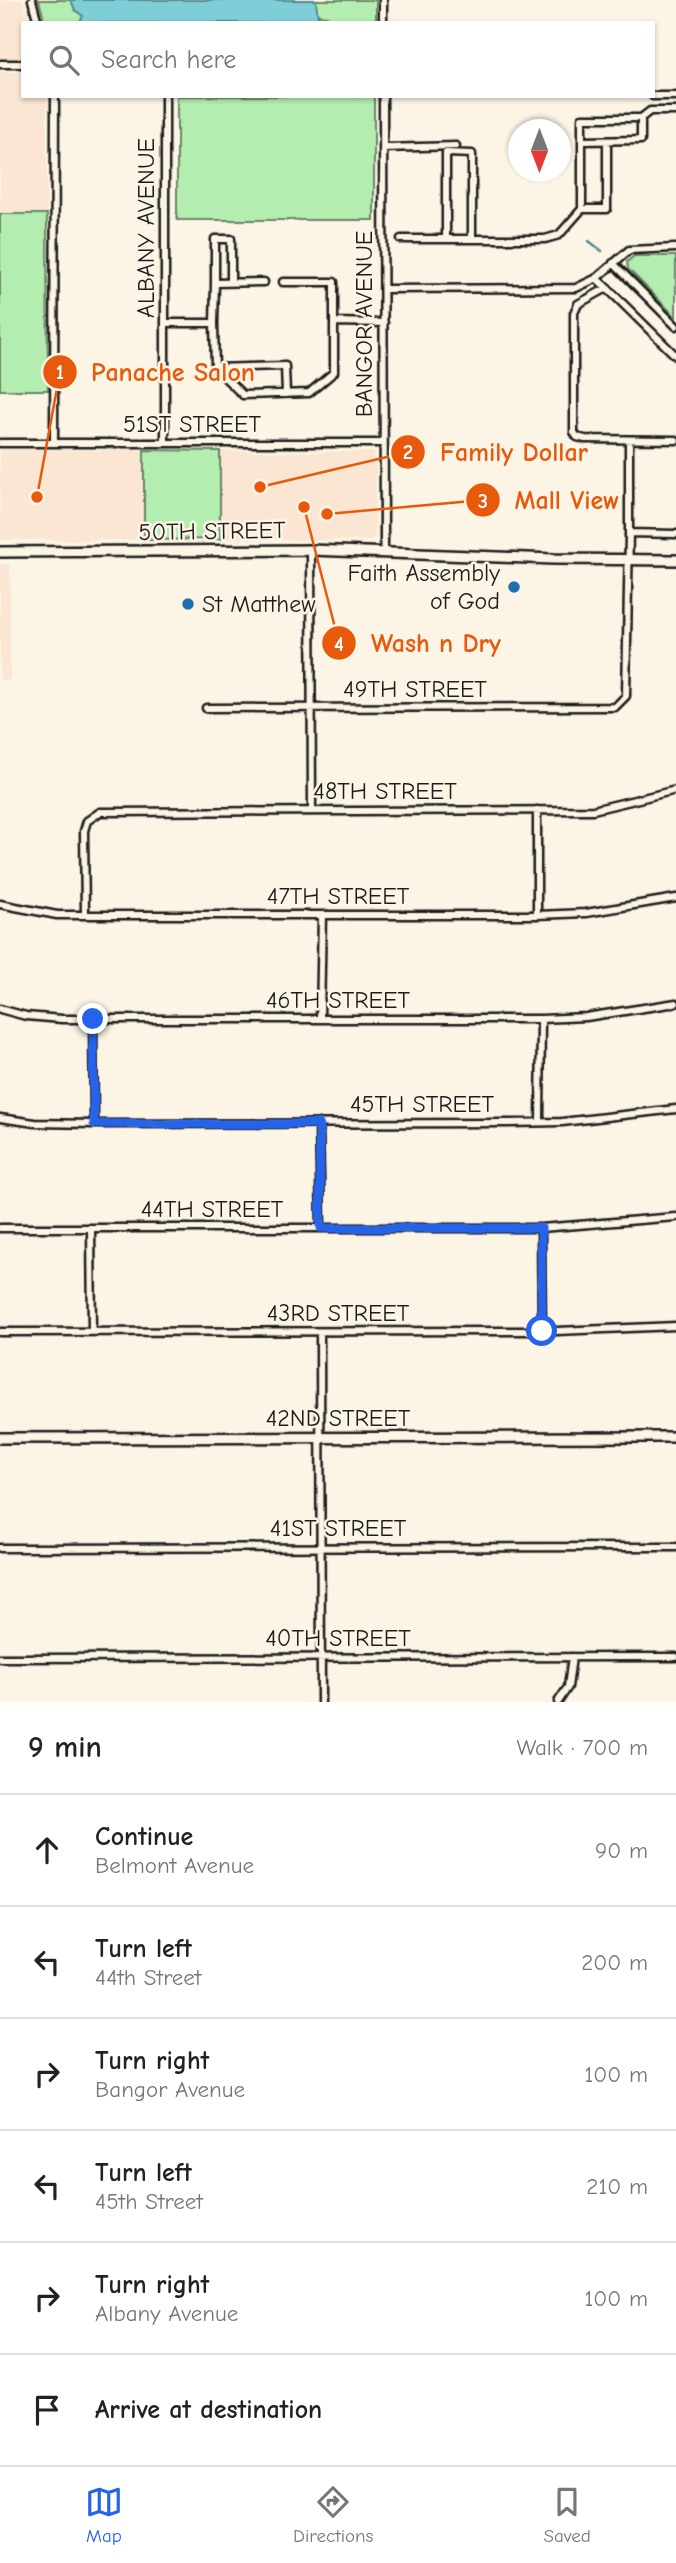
<!DOCTYPE html>
<meta charset="utf-8">
<style>
:root{--surface:#fff;--page:#f6f6f6;--text:#222;--muted:#767676;--line:#e0e0e0;--accent:#2563eb}
body{margin:0;font-family:"Comic Neue",sans-serif;background:var(--page);color:var(--text)}
.compass{position:absolute;left:508px;top:119px;width:63px;height:63px;border-radius:50%;background:var(--surface);box-shadow:0 2px 5px #0004;rotate:180deg}
.stop{position:absolute;width:21px;height:21px;margin:-16px;border:5px solid #2563eb;border-radius:50%;background:#fff}
.stop.end{background:#2563eb;border-color:#fff;box-shadow:0 2px 7px #0008}
.list{margin:0;padding:0;list-style:none}
h2{display:flex;justify-content:space-between;align-items:center;height:91px;margin:0;padding:0 28px;font-size:30px}
h2 small{font-size:23px;font-weight:400;color:var(--muted)}
.list li{display:grid;grid-template-columns:46px 1fr auto;gap:21px;align-items:center;box-sizing:border-box;height:112px;padding:0 28px;border-top:2px solid var(--line)}
.list b{display:block;font-size:26px;white-space:nowrap}
.list p{margin:0;font-size:23px;white-space:nowrap;color:var(--muted)}
.list em{font-size:23px;font-style:normal;color:var(--muted)}
.icon{flex:none;width:38px;height:38px;fill:none;stroke:currentColor;stroke-width:2;stroke-linecap:round;stroke-linejoin:round}
.map{position:relative;flex:none;width:676px;height:1702px;overflow:hidden}
.search{position:absolute;background:var(--surface);box-shadow:0 2px 5px #0004;left:21px;right:21px;top:21px;height:77px;display:flex;align-items:center;gap:18px;box-sizing:border-box;padding:0 24px;border-radius:0px;color:var(--muted);font-size:26px}
.sheet{height:763px;background:var(--surface)}
nav{display:flex;justify-content:space-around;align-items:center;box-sizing:border-box;height:98px;border-top:2px solid var(--line);background:var(--surface);font-size:19px;color:var(--muted)}
nav a{display:grid;justify-items:center;gap:4px}
nav .on{color:var(--accent)}
.map>svg:first-child{display:block}
.built{fill:#fae6d2}
.green{fill:#b4edb0;stroke:#688466;stroke-width:2}
.water{fill:#7eced8;stroke:#57878d;stroke-width:2}
.lines{fill:none;stroke-linecap:round;stroke-linejoin:round}
.stream{stroke:#57878d;stroke-width:2.5}
.street-casing{stroke:#1c1c1c;stroke-width:11}
.secondary-casing{stroke:#1c1c1c;stroke-width:14}
.street{stroke:#fcf5e5;stroke-width:6}
.secondary{stroke:#fcf5e5;stroke-width:9}
.route{stroke:#2563eb;stroke-width:9}
.poi-dot{fill:#1f6fb2;stroke:#fcf5e5;stroke-width:2.5}
.labels{text-anchor:middle;dominant-baseline:central;stroke-width:5;stroke-linejoin:round;paint-order:stroke}
.street-label{font-size:24px;fill:#1c1c1c;stroke:#fcf5e5}
.poi-label{font-size:24px;fill:#1c1c1c;stroke:#fcf5e5;text-anchor:end}
.leader{fill:none;stroke:#e8590c;stroke-width:2.5}
.callout-dot{fill:#e8590c;stroke:#fcf5e5;stroke-width:2.5}
.mark-label{font-size:21px;text-anchor:middle;font-weight:bold;fill:#fff}
.callout-label{font-size:26px;text-anchor:middle;font-weight:bold;fill:#e8590c;stroke:#fcf5e5;stroke-width:5;stroke-linejoin:round;paint-order:stroke}
</style>
<div class="map">
<svg width="676" height="1702" viewBox="0 0 676 1702">
<rect width="100%" height="100%" fill="#fcf5e5"/>
<filter id="ink" filterUnits="userSpaceOnUse"><feTurbulence type="fractalNoise" baseFrequency=".0143" numOctaves="2"/><feDisplacementMap in="SourceGraphic" scale="14" xChannelSelector="R" yChannelSelector="G"/><feConvolveMatrix kernelMatrix="1 2 1 2 8 2 1 2 1" color-interpolation-filters="sRGB"/></filter>
<g filter="url(#ink)">
<path class="built" d="M0,0h23l6,23h-6v35h-23z
M0,72h23v24h24v118h-47z
M0,450h144v90h-144z
M220,451l153,1 3,6 -1,78 -6,5 -149,-2z
M0,564h10v116h-10z"/>
<path class="green" d="M39,0h337v23h-46l-5,-3 2,-4 -8,-1 -3,4 3,4h-274z
M177,96h197v124h-197z
M0,214h47l1,176h-48z
M634,256h42v61l-48,-48 -1,-7z
M144,450l76,1v88l-76,1z"/>
<path class="water" d="M71,0h245l2,18 -8,5h-231l4,-7 -8,-6z"/>
<g class="lines">
<path class="stream" d="M318,18l8,5
M589,241l13,10"/>
<g class="street-casing">
<path id="street" d="M32,0l6,23
M383,23v-23
M0,64h23
M383,96l1,456
M653,96h23
M641,118v22l-59,1v-23h59l9,-7h26
M582,141v68h25v-68
M383,148l73,-2
M401,239h144l14,-4 23,-26
M446,239v-86l26,1v85
M613,263l63,63
M596,278l11,10 -29,16 -4,9v119l3,5 8,2 91,1
M283,282h51v40
M215,283v-44h16v43
M607,288l69,68
M384,289l192,-1 21,-10 32,-28 47,-2
M166,323h48l1,45 28,27 66,-2 25,-21v-50l50,1
M214,323l1,-40 49,-1
M215,368l70,-2 1,28
M629,440v93l47,1
M0,443h383
M54,443l1,-347
M165,443v-347
M311,550l1,260
M206,708l409,-1 11,-11 3,-163
M537,810v105
M0,904l57,11h480l49,-2 90,-15
M85,915l-1,-84 3,-10 13,-9 493,-2 83,-20
M0,1009l26,7 36,3h479l45,-2 90,-14
M93,1019l1,105
M320,1019l2,-104
M0,1118l35,5 59,1 415,-1 53,-1 114,-13
M540,1122l1,-103
M319,1123l2,105
M0,1228h541l135,-11
M91,1228l1,104
M541,1228l1,103
M0,1332l557,-1 119,-5
M320,1332l1,370
M0,1548l676,-1
M0,1658l676,-1
M558,1702l10,-15 4,-30"/>
</g>
<g class="secondary-casing">
<path id="secondary" d="M0,552l311,-2 243,9 122,1
M0,1438l676,-1"/>
</g>
<use href="#street" class="street"/>
<use href="#secondary" class="secondary"/>
</g>
</g>
<g class="lines" filter="url(#ink)">
<path class="route" d="M93,1019l1,105h225l2,104h220l1,103"/>
</g>
<g class="poi-dot">
<circle cx="514" cy="587" r="7"/>
<circle cx="188" cy="604" r="7"/>
</g>
<g class="labels">
<g class="street-label">
<text transform="translate(146 228) rotate(-90)">ALBANY AVENUE</text>
<text transform="translate(364 324) rotate(-90)">BANGOR AVENUE</text>
<text x="192" y="424">51ST STREET</text>
<text transform="translate(212 531) rotate(-1)">50TH STREET</text>
<text x="415" y="689">49TH STREET</text>
<text x="385" y="791">48TH STREET</text>
<text x="338" y="896">47TH STREET</text>
<text x="338" y="1000">46TH STREET</text>
<text x="422" y="1104">45TH STREET</text>
<text x="212" y="1209">44TH STREET</text>
<text x="338" y="1313">43RD STREET</text>
<text x="338" y="1418">42ND STREET</text>
<text x="338" y="1528">41ST STREET</text>
<text x="338" y="1638">40TH STREET</text>
</g>
<g class="poi-label">
<text x="500" y="573">Faith Assembly<tspan x="500" dy="28">of God</tspan></text>
<text x="202" y="604" text-anchor="start">St Matthew</text>
</g>
</g>
<path class="leader" d="M37 497L60 372M260 487L408 452M327 514L483 500M304 507L339 643"/>
<g class="callout-dot">
<circle cx="37" cy="497" r="7"/>
<circle cx="260" cy="487" r="7"/>
<circle cx="327" cy="514" r="7"/>
<circle cx="304" cy="507" r="7"/>
<circle cx="60" cy="372" r="18"/>
<circle cx="408" cy="452" r="18"/>
<circle cx="483" cy="500" r="18"/>
<circle cx="339" cy="643" r="18"/>
</g>
<g class="mark-label">
<text x="60" y="379">1</text>
<text x="408" y="459">2</text>
<text x="483" y="508">3</text>
<text x="339" y="651">4</text>
</g>
<g class="callout-label">
<text x="173" y="381">Panache Salon</text>
<text x="514" y="461">Family Dollar</text>
<text x="567" y="509">Mall View</text>
<text x="436" y="652">Wash n Dry</text>
</g>
</svg>
<svg class="compass" viewBox="-18 -18 36 36"><path d="M0-13l5 13h-10z" fill="#e53935"/><path d="M0 13l5-13h-10z" fill="#767676"/></svg>
<div class="stop" style="left:542px;top:1331px"></div>
<div class="stop end" style="left:93px;top:1019px"></div>
<div class="search"><svg class="icon" aria-label="search" viewBox="0 0 24 24"><circle cx="10" cy="10" r="6"/><path d="M15 15l6 6"/></svg>Search here</div>
</div>
<section class="sheet">
<h2>9 min<small>Walk · 700 m</small></h2>
<ul class="list">
<li><svg class="icon" aria-label="ahead" viewBox="0 0 24 24"><path d="M12 20V5M6 11l6-6 6 6"/></svg><div><b>Continue</b><p>Belmont Avenue</p></div><em>90 m</em></li>
<li><svg class="icon" aria-label="left" viewBox="0 0 24 24"><path d="M17 20v-9H6M10 6l-5 5 5 5"/></svg><div><b>Turn left</b><p>44th Street</p></div><em>200 m</em></li>
<li><svg class="icon" aria-label="right" viewBox="0 0 24 24"><path d="M7 20v-9h11M14 6l5 5-5 5"/></svg><div><b>Turn right</b><p>Bangor Avenue</p></div><em>100 m</em></li>
<li><svg class="icon" aria-label="left" viewBox="0 0 24 24"><path d="M17 20v-9H6M10 6l-5 5 5 5"/></svg><div><b>Turn left</b><p>45th Street</p></div><em>210 m</em></li>
<li><svg class="icon" aria-label="right" viewBox="0 0 24 24"><path d="M7 20v-9h11M14 6l5 5-5 5"/></svg><div><b>Turn right</b><p>Albany Avenue</p></div><em>100 m</em></li>
<li><svg class="icon" aria-label="arrive" viewBox="0 0 24 24"><path d="M6 21V4h12l-3 4 3 4H6"/></svg><div><b>Arrive at destination</b></div></li>
</ul>
</section>
<nav>
<a class="on"><svg class="icon" aria-label="map" viewBox="0 0 24 24"><path d="M3 6l6-2 6 2 6-2v14l-6 2-6-2-6 2zM9 4v14M15 6v14"/></svg>Map</a>
<a><svg class="icon" aria-label="directions" viewBox="0 0 24 24"><path d="M12 3l9 9-9 9-9-9zM9 14v-3h6M13 9l2 2-2 2"/></svg>Directions</a>
<a><svg class="icon" aria-label="saved" viewBox="0 0 24 24"><path d="M7 4h10v16l-5-4-5 4z"/></svg>Saved</a>
</nav>
